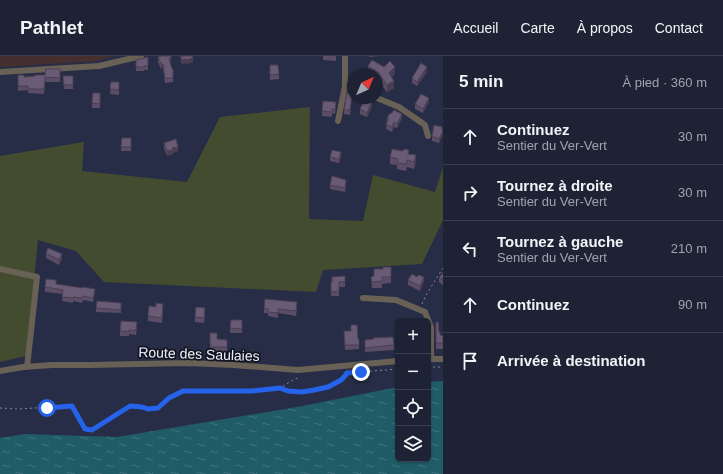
<!DOCTYPE html>
<html lang="fr">
<meta charset="utf-8">
<style>
:root{--surface:#1d2234;--page:#252a3c;--text:#f1f3f6;--muted:#a0a4ac;--line:#3b3f4f}
body{margin:0;font-family:Helvetica,sans-serif;background:var(--page);color:var(--text)}
.controls{position:absolute;right:12px;bottom:12px;display:grid;overflow:hidden;border-radius:6px;box-shadow:0 1px 3px #0004}
.controls button{width:36px;height:36px;display:grid;place-items:center;padding:0;border:0;border-bottom:1px solid var(--line);background:var(--surface);color:var(--text);font:20px sans-serif}
.compass{position:absolute;left:347px;top:12px;width:36px;height:36px;border-radius:50%;background:var(--surface);box-shadow:0 1px 3px #0004;rotate:44deg}
.stop{position:absolute;width:12px;height:12px;margin:-9px;border:3px solid #2563eb;border-radius:50%;background:#fff}
.stop.end{background:#2563eb;border-color:#fff;box-shadow:0 1px 4px #0008}
.list{margin:0;padding:0;list-style:none}
h2{display:flex;justify-content:space-between;align-items:center;height:52px;margin:0;padding:0 16px;font-size:17px}
h2 small{font-size:13px;font-weight:400;color:var(--muted)}
.list li{display:grid;grid-template-columns:26px 1fr auto;gap:12px;align-items:center;box-sizing:border-box;height:56px;padding:0 16px;border-top:1px solid var(--line)}
.list b{display:block;font-size:15px;white-space:nowrap}
.list p{margin:0;font-size:13px;white-space:nowrap;color:var(--muted)}
.list em{font-size:13px;font-style:normal;color:var(--muted)}
.icon{flex:none;width:22px;height:22px;fill:none;stroke:currentColor;stroke-width:2;stroke-linecap:round;stroke-linejoin:round}
.map{position:relative;flex:none;width:443px;height:418px;overflow:hidden}
header{display:flex;align-items:center;gap:24px;box-sizing:border-box;height:56px;padding:0 20px;background:var(--surface);border-bottom:1px solid var(--line)}
header strong{font-size:19px}
nav{display:flex;gap:22px;margin-inline-start:auto;font-size:14px}
main{display:flex}
aside{flex:1;background:var(--surface)}
.map>svg:first-child{display:block}
.education{fill:#45302f}
.green{fill:#444c2f}
.water{fill:url(#water-ripples)}
.lines{fill:none;stroke-linecap:round;stroke-linejoin:round}
.path{stroke:#82879b;stroke-width:1;stroke-dasharray:2 3;stroke-linecap:butt}
.minor{stroke:#696156;stroke-width:6}
.wall{fill:#5a4d65}
.shaded-wall{fill:#4a3f52}
.building{fill:#695a75;stroke:#4a3f52}
.route{stroke:#2563eb;stroke-width:5}
.labels{text-anchor:middle;dominant-baseline:central;stroke-width:3.5;stroke-linejoin:round;paint-order:stroke}
.street-label{font-size:14px;fill:#edf1fe;stroke:#131621}
</style>
<header>
<strong>Pathlet</strong>
<nav><a>Accueil</a><a>Carte</a><a>À propos</a><a>Contact</a></nav>
</header>
<main>
<div class="map">
<svg width="443" height="418" viewBox="0 0 443 418">
<defs>
<pattern id="water-ripples" width="26" height="14" patternUnits="userSpaceOnUse"><rect width="26" height="14" fill="#205c68"/><path d="M2 4q2-2 4 0t4 0M15 11q2-2 4 0t4 0" fill="none" stroke="#41747f"/></pattern>
</defs>
<rect width="100%" height="100%" fill="#272d46"/>
<path class="education" d="M0,0h115l-18,5 -97,6z"/>
<path class="green" d="M310,51l-1,112 54,2 10,-46 62,17 8,-25v53l-21,44 -99,6 -7,22 -212,-10 -28,-31 -38,-11 -12,116 -26,6v-206l84,-14 -2,29 105,11 33,-65z"/>
<path class="water" d="M443,325v93h-443v-36l25,-4 92,3 180,-30 101,-20v72h30v-77z"/>
<g class="lines">
<path class="path" d="M422,248l4,-9 17,-27
M428,311h15
M281,332c18,8 55,3 66,-15l51,-4
M0,352l17,1 55,-3 13,23 7,1 37,-24 13,1 6,2 10,-1 11,-10 14,-7h69l28,-3 13,-8 7,-3"/>
<path class="minor" d="M0,16l99,-6 42,-10
M345,30l8,3
M377,42l22,9 26,18 3,11
M338,65l7,-35v-30
M0,213l37,8 -10,90
M363,242l33,2 29,12 6,15v32
M429,303h14
M0,315l23,-4 29,-2h38l98,-2 45,2 65,5 100,-9"/>
</g>
<path class="wall" d="M180,0h12l1,6 -7,2v-1l-4,1z
M323,0h13v5l-13,-1z
M369,0h9l-9,1z
M148,1v13h-4v1h-8v-11z
M158,1l13,6h-1l3,15v4l-8,1 -2,-15 -2,1 -3,-7z
M270,9l9,9v5l-9,1z
M368,10l16,1 11,6 -3,4 2,11 -7,4 -10,-13v-5h-7l-2,-1z
M60,13v13h-15l-1,12 -16,-1v-3l-10,1v-16l6,2 11,-1 10,-1z
M427,16l-10,14 -5,-3v-5z
M63,20h10v13h-9z
M111,26h8v13l-9,-1z
M100,37v15h-8v-5z
M352,41l-2,18 -6,-1v-4z
M429,46l-6,11 -8,-4v-5z
M336,50l-1,8 -3,-1v4l-10,-1v-5z
M372,50l-5,11 -7,-3v-5z
M391,58l11,4 -5,10 -3,-1 -2,5 -6,-3 1,-11z
M442,74l-3,13 -7,-2v-5z
M131,82v13h-10v-4z
M164,87l14,8 -5,2v1l-6,2 -3,-8z
M409,98l7,8 -2,7 -7,-2 -1,4 -9,-2v-4l-7,-1v-7z
M330,101h11l-2,6 -9,-2z
M330,129h16l-1,7 -15,-3z
M46,197l16,6 -3,6 -13,-7z
M443,216v13l-4,-3v-4z
M345,220v11h-6v9h-8v-14h1v-5z
M371,221h20v6l-9,1v4h-10z
M417,221l7,4 -4,10 -12,-6v-5z
M56,228l39,9 -2,9 -10,-2 -1,3 -9,-2v2l-11,-2 1,-7 -18,-2v-5z
M121,251v6l-25,-1v-4z
M297,251l-1,9 -18,-3v5l-10,-2v-3h-4v-5z
M163,252l-1,15 -14,-2v-5z
M205,257l-1,10 -9,-1v-5z
M242,264v13h-12v-5z
M436,266l4,13 3,1v13h-7z
M137,271l-1,8 -7,-1v2h-9v-5z
M344,275l14,8 1,6v4l-14,1z
M217,283l10,1v12h-17v-9z
M374,283l20,6v5l-29,2v-12z"/>
<path class="shaded-wall" d="M171,2v5l-2,1v-5z
M193,2v4l-7,2v-4z
M186,3v4l-4,1v-4z
M161,8h2v4l-2,1z
M395,11v6l-6,7v-7z
M427,11v5l-10,14v-4z
M394,25v7l-7,4v-7z
M429,42v4l-6,11v-4z
M372,45v5l-5,11v-4z
M402,58v4l-5,10v-4z
M394,66v5l-2,5v-5z
M442,71l1,8 -4,8v-4z
M178,91v4l-5,2v1l-6,2v-5l5,-3z
M341,96v5l-2,6v-4z
M416,99v7l-2,7v-7z
M346,124v5l-1,7v-4z
M62,198v5l-3,6v-5z
M424,221v4l-4,10v-5z"/>
<path class="building" d="M161,0h10v2l-2,1 3,10h1v9h-8l-2,-14h-2l-3,-7z
M181,0h11l1,2 -7,2v-1l-4,1z
M148,1v9h-4v1h-8v-7z
M372,4l12,7 6,-6 5,6 -6,6 5,8 -7,4 -9,-13 -10,-6z
M421,7l6,4 -10,15 -5,-4z
M270,9h8l1,9 -9,1z
M46,13h14v9l-15,-1 -1,12h-16v-3h-10v-11h6v2l11,-1v-1h10z
M63,20h10v9h-9z
M111,26h8v8l-9,-1z
M347,36l5,1 -2,17h-6z
M93,37h7v11l-8,-1z
M421,38l8,4 -6,11 -8,-5z
M365,42l7,3 -5,12 -7,-4z
M323,45l13,1 -1,7h-3v3l-10,-1z
M394,54l8,4 -5,10 -3,-2 -2,5 -6,-3 3,-5 -2,-1 3,-5 1,1z
M434,69l8,2v3l1,1 -4,8 -7,-3z
M122,82h9v9h-10z
M176,83l2,8 -6,1 1,2 -6,1 -3,-8z
M392,93l11,2 1,-2 5,1 -1,4 8,1 -2,7 -7,-2 -1,4 -9,-1 1,-4 -8,-2z
M332,94l9,2 -2,7 -9,-2z
M332,120l14,4 -1,8 -15,-3z
M48,192l14,6 -3,6 -13,-7z
M383,211h8v10h-9v4l-10,1 -1,-5 3,-1v-7h9z
M443,216v8l-4,-2z
M412,218l5,3 1,-2 1,1v-1l5,2 -4,9 -12,-6z
M345,220v6h-6v9l-8,1v-10h1v-5z
M46,223l10,1v4l27,4v-1l12,2 -2,9 -10,-2 -1,2 -9,-1v1l-11,-1 1,-7 -18,-3z
M265,243l32,3 -1,9 -18,-2v4l-10,-1v-3l-4,-1z
M97,245l24,2v7l-25,-2z
M156,247l7,1 -1,14 -14,-2 1,-10 7,1z
M196,251l9,1 -1,10 -9,-1z
M231,264h11v9l-12,-1z
M121,265l16,1 -1,8h-7v2l-9,-1z
M436,266h2l1,10h1v3l3,1v7h-7z
M351,269h6l1,14h1v6h-14l-1,-14h7z
M210,277h7v6l10,1v7h-17l1,-3 -1,-1z
M393,281l1,8 -29,3v-8l9,-1 -1,-1z"/>
<g class="lines">
<path class="route" d="M47,352l25,-2 13,23 7,1 38,-24 12,1 6,2 10,-1 11,-10 14,-7h69l28,-3 8,3 14,1 12,-2 14,-3 13,-7 3,-3 3,-4 14,-1"/>
</g>
<g class="labels">
<g class="street-label">
<text transform="translate(199 298) rotate(2)">Route des Saulaies</text>
</g>
</g>
</svg>
<div class="controls">
<button>+</button>
<button>−</button>
<button><svg class="icon" aria-label="locate" viewBox="0 0 24 24"><circle cx="12" cy="12" r="6"/><path d="M12 2v4M12 18v4M2 12h4M18 12h4"/></svg></button>
<button><svg class="icon" aria-label="layers" viewBox="0 0 24 24"><path d="M12 4l9 5-9 5-9-5zM3 14l9 5 9-5"/></svg></button>
</div>
<svg class="compass" viewBox="-18 -18 36 36"><path d="M0-13l5 13h-10z" fill="#e53935"/><path d="M0 13l5-13h-10z" fill="#a0a4ac"/></svg>
<div class="stop" style="left:47px;top:352px"></div>
<div class="stop end" style="left:361px;top:316px"></div>
</div>
<aside>
<h2>5 min<small>À pied · 360 m</small></h2>
<ul class="list">
<li><svg class="icon" aria-label="ahead" viewBox="0 0 24 24"><path d="M12 20V5M6 11l6-6 6 6"/></svg><div><b>Continuez</b><p>Sentier du Ver-Vert</p></div><em>30 m</em></li>
<li><svg class="icon" aria-label="right" viewBox="0 0 24 24"><path d="M7 20v-9h11M14 6l5 5-5 5"/></svg><div><b>Tournez à droite</b><p>Sentier du Ver-Vert</p></div><em>30 m</em></li>
<li><svg class="icon" aria-label="left" viewBox="0 0 24 24"><path d="M17 20v-9H6M10 6l-5 5 5 5"/></svg><div><b>Tournez à gauche</b><p>Sentier du Ver-Vert</p></div><em>210 m</em></li>
<li><svg class="icon" aria-label="ahead" viewBox="0 0 24 24"><path d="M12 20V5M6 11l6-6 6 6"/></svg><div><b>Continuez</b></div><em>90 m</em></li>
<li><svg class="icon" aria-label="arrive" viewBox="0 0 24 24"><path d="M6 21V4h12l-3 4 3 4H6"/></svg><div><b>Arrivée à destination</b></div></li>
</ul>
</aside>
</main>
